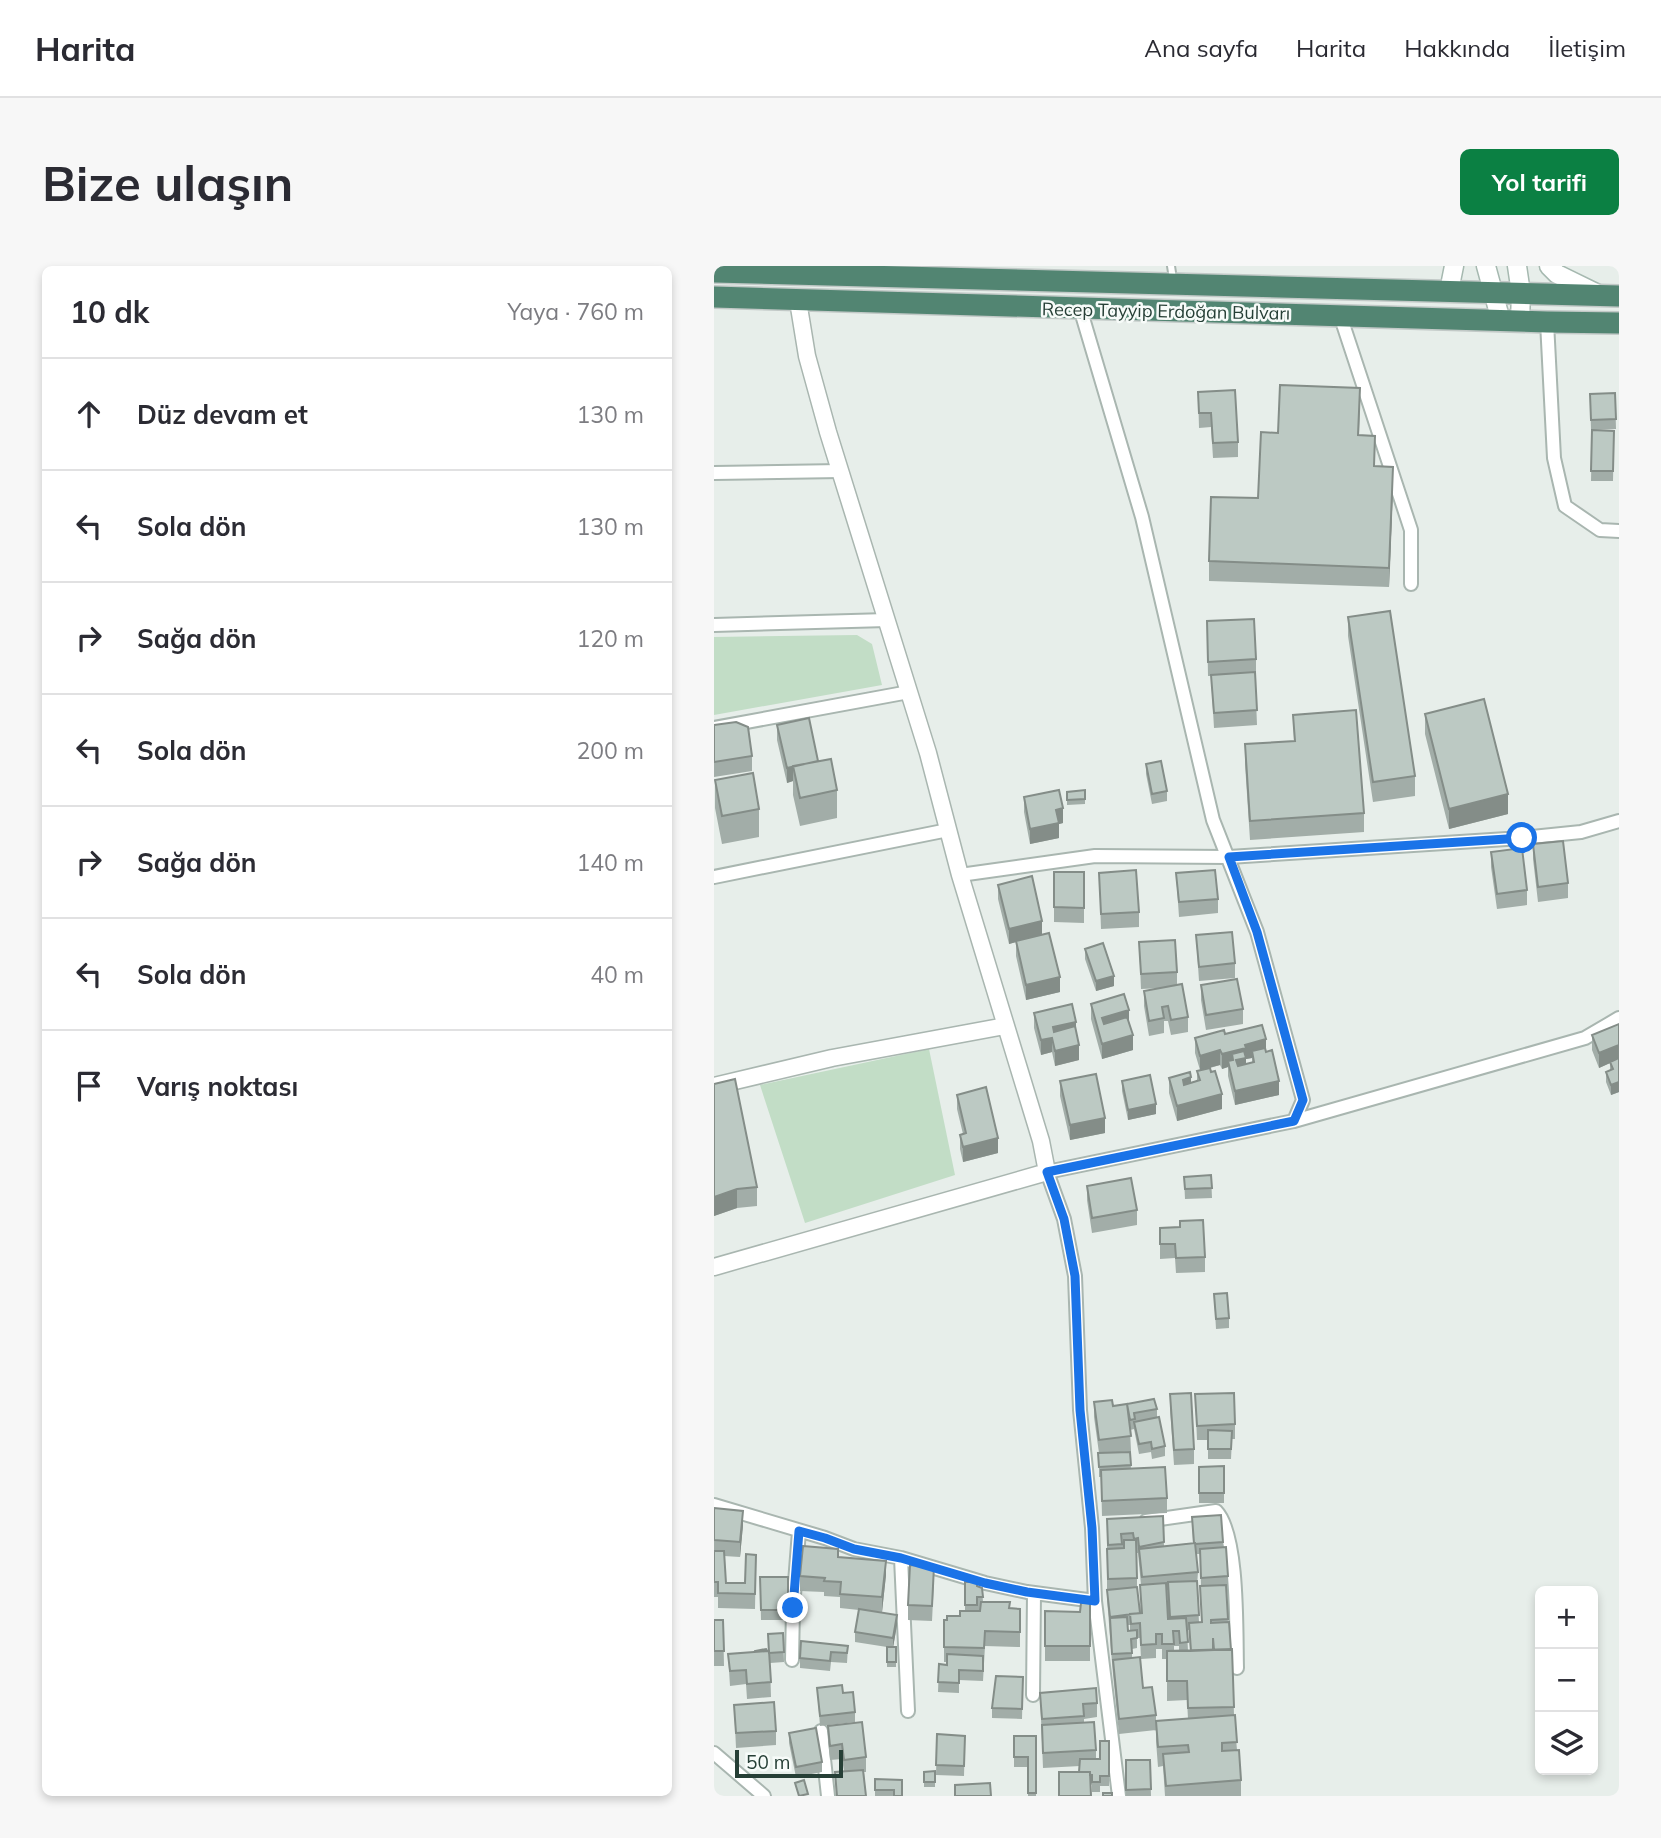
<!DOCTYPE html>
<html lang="tr">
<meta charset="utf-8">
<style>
:root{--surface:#fff;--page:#f7f7f7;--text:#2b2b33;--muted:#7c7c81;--line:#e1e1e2;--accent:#0b8043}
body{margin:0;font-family:Mulish,sans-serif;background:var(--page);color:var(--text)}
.controls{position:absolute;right:21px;bottom:21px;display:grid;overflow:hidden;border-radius:10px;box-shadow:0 4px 10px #0003}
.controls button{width:63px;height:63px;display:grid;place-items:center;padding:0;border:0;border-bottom:2px solid var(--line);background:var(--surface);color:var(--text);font:35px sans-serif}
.scale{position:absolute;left:21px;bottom:18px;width:108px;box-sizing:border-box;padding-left:7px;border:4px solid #263f36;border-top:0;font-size:19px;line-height:24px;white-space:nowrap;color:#263f36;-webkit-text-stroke:5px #f7fbf9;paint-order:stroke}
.stop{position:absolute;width:21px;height:21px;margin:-16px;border:5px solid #1a73e8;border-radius:50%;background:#fff}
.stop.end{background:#1a73e8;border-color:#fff;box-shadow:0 2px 7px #0008}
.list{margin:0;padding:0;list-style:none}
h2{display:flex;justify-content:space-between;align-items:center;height:91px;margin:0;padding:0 28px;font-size:30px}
h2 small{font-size:23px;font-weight:400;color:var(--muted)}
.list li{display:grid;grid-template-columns:46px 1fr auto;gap:21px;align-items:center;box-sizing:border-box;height:112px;padding:0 28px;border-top:2px solid var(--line)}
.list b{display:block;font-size:26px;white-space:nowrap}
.list em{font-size:23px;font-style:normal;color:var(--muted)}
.icon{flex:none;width:38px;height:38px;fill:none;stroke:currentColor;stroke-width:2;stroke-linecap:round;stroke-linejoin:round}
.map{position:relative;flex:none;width:905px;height:1530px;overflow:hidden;border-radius:10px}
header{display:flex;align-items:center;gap:42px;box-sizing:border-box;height:98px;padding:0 35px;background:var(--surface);border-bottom:2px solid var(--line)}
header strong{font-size:33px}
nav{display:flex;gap:38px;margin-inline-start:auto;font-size:24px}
.intro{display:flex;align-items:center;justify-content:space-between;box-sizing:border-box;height:168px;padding:0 42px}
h1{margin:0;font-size:49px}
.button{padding:18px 32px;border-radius:10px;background:var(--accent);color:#fff;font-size:24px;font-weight:700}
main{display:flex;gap:42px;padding:0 42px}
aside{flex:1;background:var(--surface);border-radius:10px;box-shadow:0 4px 10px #0003}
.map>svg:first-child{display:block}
.green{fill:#c2ddc6}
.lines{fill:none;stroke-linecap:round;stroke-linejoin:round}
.service-casing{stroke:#a9b6b0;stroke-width:10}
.minor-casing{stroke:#a9b6b0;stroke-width:16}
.tertiary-casing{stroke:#a9b6b0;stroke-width:19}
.secondary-casing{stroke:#a6b9b0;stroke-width:21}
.trunk-casing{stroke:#c2c9c7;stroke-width:24}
.service{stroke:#fff;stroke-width:6}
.minor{stroke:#fff;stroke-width:12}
.tertiary{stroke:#fff;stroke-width:16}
.secondary{stroke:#fff;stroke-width:18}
.trunk{stroke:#528572;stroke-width:21}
.wall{fill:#a2ada8;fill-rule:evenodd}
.shaded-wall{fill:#848d88}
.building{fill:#bcc9c3;stroke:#848d88;stroke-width:2}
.route{stroke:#1a73e8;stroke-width:9}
.labels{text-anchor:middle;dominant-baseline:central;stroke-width:5;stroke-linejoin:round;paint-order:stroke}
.street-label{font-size:18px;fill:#263f36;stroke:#f7fbf9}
</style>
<header>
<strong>Harita</strong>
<nav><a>Ana sayfa</a><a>Harita</a><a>Hakkında</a><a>İletişim</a></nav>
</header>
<div class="intro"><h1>Bize ulaşın</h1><a class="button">Yol tarifi</a></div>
<main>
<aside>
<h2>10 dk<small>Yaya · 760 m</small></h2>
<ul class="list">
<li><svg class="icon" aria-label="ahead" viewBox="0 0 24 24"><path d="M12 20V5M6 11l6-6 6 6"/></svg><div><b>Düz devam et</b></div><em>130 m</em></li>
<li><svg class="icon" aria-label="left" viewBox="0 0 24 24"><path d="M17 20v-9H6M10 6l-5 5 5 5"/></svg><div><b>Sola dön</b></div><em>130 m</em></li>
<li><svg class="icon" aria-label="right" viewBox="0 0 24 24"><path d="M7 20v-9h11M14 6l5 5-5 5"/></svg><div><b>Sağa dön</b></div><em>120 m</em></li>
<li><svg class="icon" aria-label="left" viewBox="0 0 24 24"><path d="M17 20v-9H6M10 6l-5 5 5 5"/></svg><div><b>Sola dön</b></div><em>200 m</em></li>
<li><svg class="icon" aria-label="right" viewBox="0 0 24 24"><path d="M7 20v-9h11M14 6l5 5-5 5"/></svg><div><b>Sağa dön</b></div><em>140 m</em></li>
<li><svg class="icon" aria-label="left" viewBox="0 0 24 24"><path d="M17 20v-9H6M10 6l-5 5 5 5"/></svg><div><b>Sola dön</b></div><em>40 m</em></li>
<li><svg class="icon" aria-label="arrive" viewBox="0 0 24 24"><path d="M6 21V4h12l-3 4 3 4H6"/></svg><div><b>Varış noktası</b></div></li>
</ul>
</aside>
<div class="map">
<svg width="905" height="1530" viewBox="0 0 905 1530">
<rect width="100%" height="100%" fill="#e7eeea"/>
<path class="green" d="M143,369l15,9 10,41 -168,30v-78z
M215,783l26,126 -150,48 -45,-138z"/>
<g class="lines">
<g class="service-casing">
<path id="service" d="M457,0l2,13"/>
</g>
<g class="minor-casing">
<path id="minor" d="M366,42l62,209 71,303 44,112 46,168 -9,21 -247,51 17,47 11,57 5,134 12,118 3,73 24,195
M626,49l71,215v54
M833,56l7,136 11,48 35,24 19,1
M0,207l127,-2
M0,359l173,-5
M0,462l195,-36
M246,609l135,-19 134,1 293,-19 59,-6 38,-11
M0,611l234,-47
M580,855l291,-83 34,-20
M0,1239l111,33 29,11 47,9 84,25 42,9 68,9
M432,1255l70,-10c23,23 20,123 21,157
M187,1292l7,153
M78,1394l1,-52 6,-77
M319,1429l1,-102
M107,1465l7,65
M0,1487l50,43"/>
</g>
<g class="tertiary-casing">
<path id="tertiary" d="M0,820l118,-28 173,-32
M0,1001l333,-95 -6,-31 -81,-266 -32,-122 -100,-321 -21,-76 -9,-55"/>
</g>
<g class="secondary-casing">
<path id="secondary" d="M772,0l15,55
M803,0l4,27 -1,28
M835,0l8,8 43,21
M735,25l5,-25"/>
</g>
<g class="trunk-casing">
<path id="trunk" d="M0,6l905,24
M0,31l833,25 72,1"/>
</g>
<use href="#service" class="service"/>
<use href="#minor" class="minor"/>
<use href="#tertiary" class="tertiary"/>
<use href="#secondary" class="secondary"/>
<use href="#trunk" class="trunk"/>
</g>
<path class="wall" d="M484,126l40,50v15l-25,1 -2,-31 -12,1z
M901,127l1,36 -25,1 -1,-36z
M646,142l-1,27 16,31 18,21 -4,100 -180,-6v-20l49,-63 20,-65z
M878,164l22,1 -1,50h-22z
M634,351l67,159v20l-42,6 -25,-166z
M493,355l49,38v15h-1l2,51 -43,3 -3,-52h-3z
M711,448l83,100 -59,15 -24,-95z
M579,449l71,98v19l-114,8 -5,-76v-20l49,-3z
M0,459l38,31v15l-38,6z
M63,459l41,36 19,29v28l-37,8 -7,-31v-14l-6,2 -10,-43z
M432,498l21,27v10l-15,3 -6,-30z
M1,514l44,29v28l-37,7 -7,-36z
M371,524v14l-18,1v-13z
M310,531l39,26 -4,1v14l-29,6 -6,-32z
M819,578l35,39v15l-30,4 -5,-43z
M777,586l36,38v15l-30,4 -6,-42z
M340,606h30v51l-30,-1z
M385,607l40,39v15l-38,2z
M462,607l42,26v14l-39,4z
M284,619l44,50 18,57 -34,8 -10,-44v-14l-7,2 -11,-45z
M482,669l39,28v15l-36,3z
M425,676l38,30v13l11,32v15l-17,3 -3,-14h-4v12l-15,3 -5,-30v-15l19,-3 -22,1z
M371,683l29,37 -18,5 -11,-32z
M487,719l42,24v15l-37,6 -5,-30z
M377,738l38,18 4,28 -31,9 -11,-40z
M320,747l42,20 3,27 -24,6 -3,-14 -11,3 -7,-27z
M905,758v68l-8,3 -5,-13v-10l4,-2v-7l-11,5 -7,-18v-15z
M511,768l41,18 13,43 -44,10 -7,-29v-9l-6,2 -2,-4 -10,3 12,41 -45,12 -8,-28v-15l22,5 6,-2v-10l3,-1 -5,-17v-15zM538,792v5l-6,1v-5z
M346,815l45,52 -35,7 -10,-44z
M408,815l34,33 -28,6 -6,-29z
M0,818l43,103v19l-20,2 -23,8z
M243,829l41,58 -35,9 -3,-13v-14l3,-1 -6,-25z
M497,909l1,23 -27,1 -1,-22z
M373,920l50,24v15l-45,8 -5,-33z
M446,962l45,29v15l-29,1 -1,-15 -15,1z
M500,1028l15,24v10l-13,1z
M456,1128l24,55v15l-20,1 -4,-56z
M481,1128l40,30v15h-3l-1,20h-23v-19h-11z
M380,1136l19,4 44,3v8l8,29v10l-13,3 -1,-7 -12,2 -5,-25 -4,1 1,21 -11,1h10l1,17 36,29v15l-65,3 -1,-39h-2v-24l-5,-36z
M510,1200v37h-25v-36z
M0,1242l29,17 -3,32 -16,-1 2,27h19l11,-28 -1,54 -37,-1v-11h-4z
M507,1249l2,32 5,29v10l-2,1 2,35 3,28 1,-1 2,66 3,35 4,30v16h-76l-2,-30 -5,1 -2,-26v-20l32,-2 -1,-19 -20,1v-42h-5v-10h-6v9l-15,1 -1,-21h-3v10l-5,1v9l11,30 13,27v15l-37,4 -6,-59 -6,-76v-80l56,-3 1,30 29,-3 -1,-26zM423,1287h1l3,32h-1l1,28h-1l-3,-26zM482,1288h4l1,32v36h-2l-2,-36 1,-14zM453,1324h1v29zM413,1359h3v6h-2zM473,1364h2l1,21h-2zM460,1380h5v5h-5z
M124,1291l48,18 -4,37 -12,-1 27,14 -4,22h3v20h-9v-20l-32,-5v-10l4,-22 -19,-2v-11l-16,-1v-4l-24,-1v-15z
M46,1311h28v43h-27z
M220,1315l-2,40 -24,-1v-15z
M251,1316l17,6 1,14 26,6 11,1v38l-35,-1 -2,35 -24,-1v13l-21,-1 1,-28 8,1v-3h-3v-42l16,-4 5,-5z
M376,1337v58h-45v-50l35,1z
M0,1354h9l1,46h-10z
M69,1367l1,29 -14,1 1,34 -24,2 -1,-15 -16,2 -2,-32 40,-3z
M134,1380l-1,17 -16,-1 -1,9 -30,-3v-10z
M309,1411l-1,42 -30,-1v-10z
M103,1422l26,5 12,19v10l-35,4z
M326,1427l57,10v14l-13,2v4l12,27v9h4l9,-18v45h-9v6h-8v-7l-13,-13 1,-6 -37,2z
M20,1439l42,26v14l-40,3z
M114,1460l38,31v15h-2l2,24h-30l-1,-24 9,-1 -2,-12 -12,1 -2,-19z
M75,1467l33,29v10l-26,5 -7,-34z
M223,1468l28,2 -1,40 -28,-1z
M300,1470h22v60h-8v-29h-14z
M412,1494h24l1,36h-25z
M221,1505v16h-11v-15z
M161,1513l27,1v16h-27z"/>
<path class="shaded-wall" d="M679,201v20l-4,100v-19z
M79,501v14l-6,2v-15z
M794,528v20l-59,15v-20z
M349,542v15l-4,1v14l-29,6v-15l26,-19z
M328,655v14l-33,9v-15z
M400,710v10l-18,5v-10z
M346,711v15l-34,8v-15z
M415,744v15l-27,7v-14z
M362,756v14l-23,6v-15z
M419,769v15l-31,9v-15z
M338,772v14l-11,3v-15z
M552,773v15l-14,-3v7l-6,1v14l-10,2 -4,-21v12l-4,-5v6l-6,2v-15l23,-9z
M365,779v15l-24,6v-15z
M905,779v14l-20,9v-15z
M506,784v15l-20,5v-14z
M477,811v15l-8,3v-15z
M565,815v14l-44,10v-14z
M905,816v10l-8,3v-10z
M508,828v15l-45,12v-15z
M442,838v10l-28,6v-10z
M391,852v15l-35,7v-15z
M284,872v15l-35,9v-15z
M23,923v19l-23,8v-19z
M29,1245v14l-3,32v-15z
M172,1295v14l-4,37v-15z
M183,1349v10l-4,23v-10z"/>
<path class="building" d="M566,119l80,3 -2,47 17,1 -1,30 19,1 -4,101 -180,-7 2,-64 47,1 3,-66 17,1z
M521,124l3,52 -25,1 -2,-30h-12l-1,-21z
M901,127l1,26 -25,1 -1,-26z
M878,164l22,1 -1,40h-22z
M676,345l25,165 -42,6 -25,-165z
M540,353l2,40 -48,3 -1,-41z
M541,406l2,38 -43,3 -3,-38z
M770,433l24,95 -59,15 -24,-95z
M642,444l8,103 -114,8 -5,-77 50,-3 -2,-26z
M95,452l9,43 -31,7 -10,-43z
M22,456l12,5 4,29 -38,6v-37z
M117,493l6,31 -37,8 -7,-32z
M447,495l6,30 -15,3 -6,-30z
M39,507l6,36 -37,7 -7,-36z
M345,524l4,18 -7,2 3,13 -29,6 -6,-32z
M371,524v9l-18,1v-8z
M849,575l5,42 -30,4 -5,-43z
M808,582l5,42 -30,4 -6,-42z
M422,604l3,42 -38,2 -2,-41z
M501,604l3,29 -39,3 -3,-29z
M340,606h30v36l-30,-1z
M318,610l10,45 -33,8 -11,-44z
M518,666l3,31 -36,4 -3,-32z
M335,667l11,44 -34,8 -10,-44z
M461,674l2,32 -36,2 -2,-32z
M389,677l11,33 -18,5 -11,-32z
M523,713l6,30 -37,6 -5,-30z
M468,718l6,33 -17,3 -3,-14 -6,1 2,11 -15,3 -5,-30z
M410,728l5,16 -27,8 2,6 23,-7 6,18 -31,9 -11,-40z
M358,738l4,18 -23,5 1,5 21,-6 4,19 -24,6 -3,-13 -11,2 -7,-27z
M905,758v21l-20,8 -7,-18z
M548,759l4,14 -21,6 1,3 -24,6 -2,-4 -20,6 -5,-18 29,-8 1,4z
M551,782l1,4 6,-2 7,31 -44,10 -7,-30 5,-1 -1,-6 12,-3 2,7 -10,2 2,6 16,-4 -2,-11z
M905,792v24l-8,3 -5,-13 7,-3 -3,-7z
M496,802l1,4 4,-1 7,23 -45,12 -8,-28 21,-6 1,5 -8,3 1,5 16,-5 -3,-9z
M382,808l9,44 -35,7 -10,-44z
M436,809l6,29 -28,6 -6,-29z
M21,813l22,108 -20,2 -23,8v-113z
M272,821l12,51 -35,9 -3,-12 6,-2 -9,-38z
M497,909l1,13 -27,1 -1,-12z
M417,912l6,32 -45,8 -5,-32z
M489,954l2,37 -29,1 -1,-14h-15v-16l20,-1v-6z
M513,1027l2,25 -13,1 -2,-25z
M477,1127l3,56 -20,1 -4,-56z
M520,1127l1,31 -38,2 -2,-32z
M440,1133l3,10 -23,4 1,6 -5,1 -3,-16z
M398,1134l1,6 14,-2 4,32 -32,4 -5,-38z
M445,1151l6,29 -13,3 -1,-7 -12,2 -5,-22z
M494,1164l24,1 -1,18h-23z
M416,1186l1,13 -32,2 -1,-14z
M510,1200v27h-25v-26z
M451,1201l2,31 -65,3 -1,-31z
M0,1242l29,3 -3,31 -26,-2z
M507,1249l2,27 -28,2 -1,-1 -2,-26z
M449,1250l1,26 -25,5 -1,-9 -4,1 -1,-6 -12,1 1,10 -14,1 -1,-26z
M410,1274h12l1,38 -29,1 -1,-30 17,-1z
M481,1277l3,29 -56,5 -3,-28z
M89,1280l35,3v8l48,4 -4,36 -42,-3 1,-12 -17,-1 1,-3 -25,-2z
M512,1281l2,29 -27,2 -1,-29z
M0,1285h10l2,32h19l1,-29 10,1 -1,39 -37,-1v-11h-4z
M196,1299l24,1 -2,40 -24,-1z
M46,1311h28v33h-27z
M483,1315l2,34 -29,2 -2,-35z
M251,1316h12v4l5,2 1,9h-6v8h-12z
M452,1317l2,36 18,-1 2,24 -8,1 -1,-12h-6l1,13h-12v-10h-6v10l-15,1 -1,-22 -9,1 -1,-10 12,-1 -2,-28z
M512,1319l2,34 -17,1v3l18,-1 2,28h-17l-1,-12v12l-22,1 -2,-28 13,-1 -2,-36z
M423,1321l3,26 -30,4 -3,-27z
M267,1336h29l-1,6 11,1v23l-35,-1 -1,17 -40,-1v-27h3v-4h13v-5h20z
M367,1337h9v43h-45v-35l35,1z
M145,1343l38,6 -4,23 -38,-6z
M413,1351l1,14 9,-1v8l-6,1 1,14 -20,1 -2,-36z
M0,1354h9l1,31h-10z
M69,1367l1,19 -15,1 -1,-19z
M87,1375l47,5 -1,7 -16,-1 -1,9 -30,-3z
M173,1381h9v15h-9z
M52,1383l1,2 -12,1v-1z
M518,1383l2,58 -46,1 -1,-27h-20v-30z
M55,1385l2,31 -24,2 -1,-14 -16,1 -2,-17z
M233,1388l36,2v15l-24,-1v13l-21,-1 1,-18 8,1z
M426,1391l3,31 9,-1 4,28 -37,4 -6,-59z
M282,1410l27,1 -1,32 -30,-1z
M128,1419l1,8 10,-1 2,20 -35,4 -3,-28z
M382,1422l1,15 -14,1 1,12 -42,3 -2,-26z
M60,1436l2,29 -40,2 -2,-28z
M521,1449l2,27 -15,1v8l17,-1 2,30 -75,6 -3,-32 26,-2 -1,-7 -30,2 -2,-26z
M148,1456l4,35 -22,3 -2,-16 -12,2 -2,-20z
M380,1456l2,28 -53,3 -1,-28z
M102,1462l6,34 -26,5 -7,-34z
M223,1468l28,2 -1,30 -28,-1z
M300,1470h22v57h-8v-36h-14z
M386,1475h9v35h-9v6h-8v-7h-2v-3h-11l1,-13h20z
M412,1494h24l1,29 -25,1z
M149,1504l3,26h-29l-2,-24z
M221,1505v11h-11v-10z
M345,1506h31l1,24h-32z
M161,1513l27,1v16h-8v-6h-19z
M90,1514l4,14 -9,2 -4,-13z
M276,1517l1,13h-36v-11z
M389,1527h9v3h-9z"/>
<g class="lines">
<path class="route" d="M79,1342l6,-77 26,7 29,11 47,9 84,25 42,9 68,9 -3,-73 -12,-118 -5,-134 -11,-57 -17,-47 247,-51 9,-21 -46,-168 -28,-75 293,-19"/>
</g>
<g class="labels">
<g class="street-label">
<text transform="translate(452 45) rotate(1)">Recep Tayyip Erdoğan Bulvarı</text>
</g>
</g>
</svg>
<div class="controls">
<button>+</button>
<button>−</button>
<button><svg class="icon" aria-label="layers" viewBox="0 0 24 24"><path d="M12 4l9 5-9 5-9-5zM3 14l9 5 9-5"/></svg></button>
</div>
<div class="scale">50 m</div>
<div class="stop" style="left:808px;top:572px"></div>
<div class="stop end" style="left:79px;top:1342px"></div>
</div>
</main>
